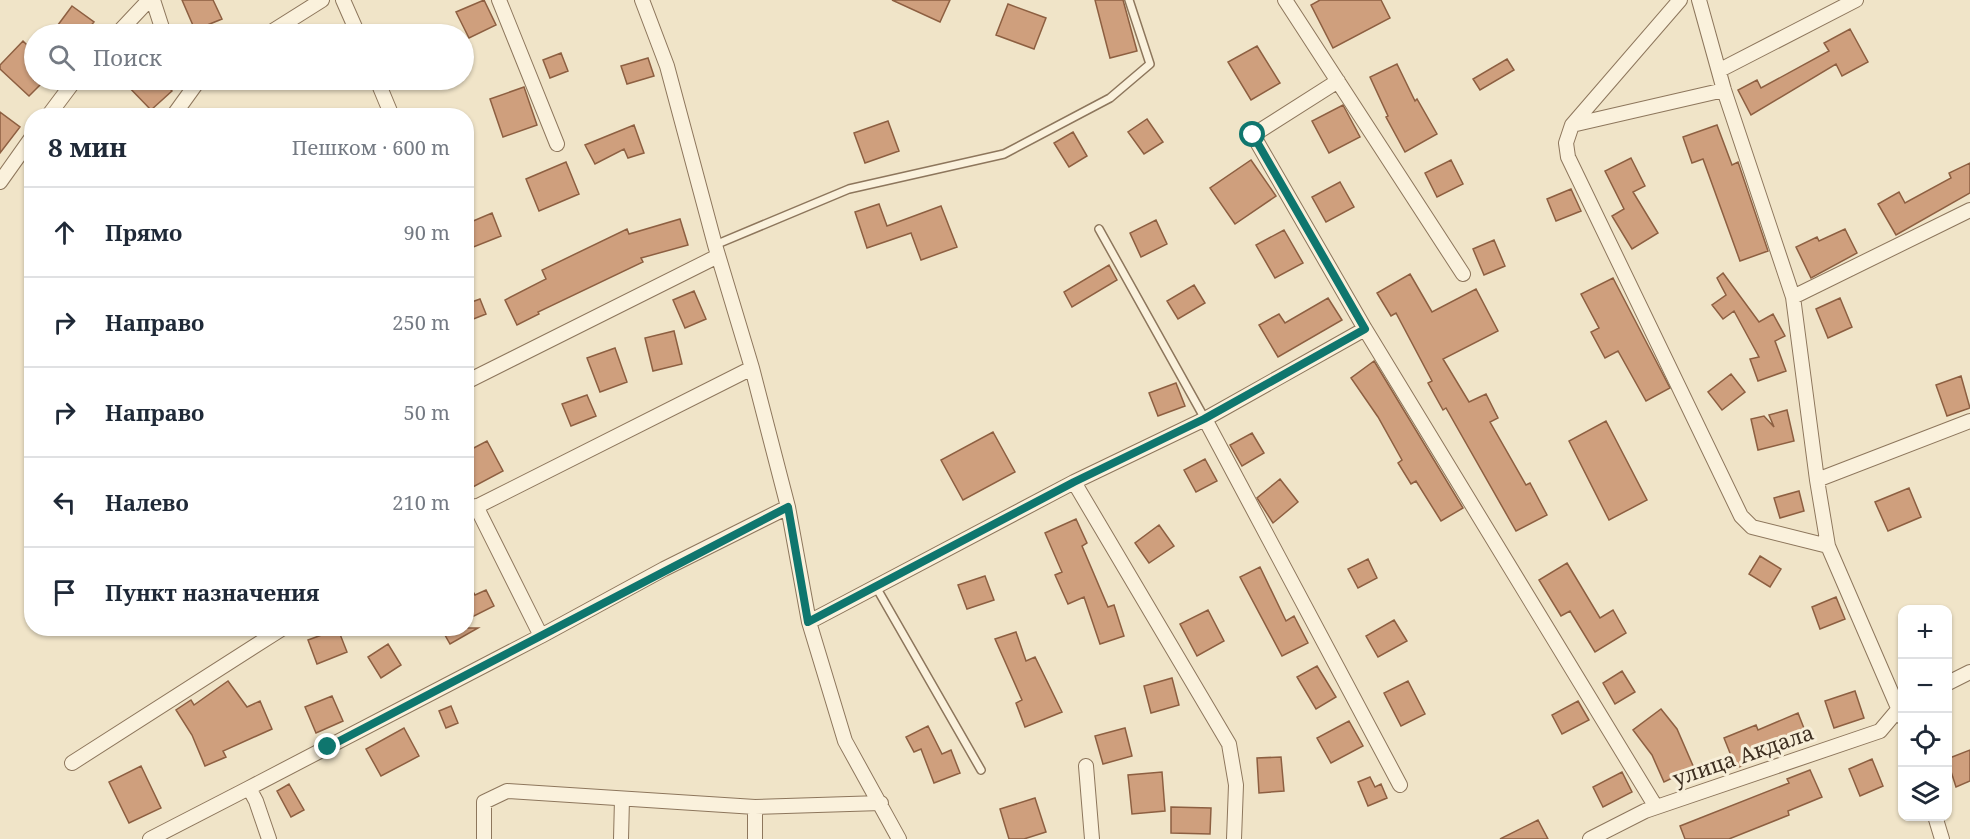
<!DOCTYPE html>
<html lang="ru">
<meta charset="utf-8">
<style>
:root{--surface:#fff;--page:#f6f6f7;--text:#1f2937;--muted:#747a83;--line:#e0e1e3}
body{margin:0;font-family:"Noto Serif",serif;background:var(--page);color:var(--text)}
.controls{position:absolute;right:18px;bottom:18px;display:grid;overflow:hidden;border-radius:12px;box-shadow:0 2px 4px #0004}
.controls button{width:54px;height:54px;display:grid;place-items:center;padding:0;border:0;border-bottom:2px solid var(--line);background:var(--surface);color:var(--text);font:30px sans-serif}
.stop{position:absolute;width:18px;height:18px;margin:-14px;border:4px solid #0f766e;border-radius:50%;background:#fff}
.stop.end{background:#0f766e;border-color:#fff;box-shadow:0 2px 6px #0008}
.list{margin:0;padding:0;list-style:none}
h2{display:flex;justify-content:space-between;align-items:center;height:78px;margin:0;padding:0 24px;font-size:26px}
h2 small{font-size:20px;font-weight:400;color:var(--muted)}
.list li{display:grid;grid-template-columns:39px 1fr auto;gap:18px;align-items:center;box-sizing:border-box;height:90px;padding:0 24px;border-top:2px solid var(--line)}
.list b{display:block;font-size:22px;white-space:nowrap}
.list em{font-size:20px;font-style:normal;color:var(--muted)}
.icon{flex:none;width:33px;height:33px;fill:none;stroke:currentColor;stroke-width:2;stroke-linecap:round;stroke-linejoin:round}
.map{position:relative;flex:none;width:1970px;height:839px;overflow:hidden}
.search{position:absolute;background:var(--surface);box-shadow:0 2px 4px #0004;left:24px;top:24px;width:450px;height:66px;display:flex;align-items:center;gap:15px;box-sizing:border-box;padding:0 21px;border-radius:33px;color:var(--muted);font-size:22px}
.panel{position:absolute;background:var(--surface);box-shadow:0 2px 4px #0004;left:24px;top:108px;width:450px;height:528px;border-radius:24px}
.map>svg:first-child{display:block}
.building{fill:#cf9f7d;stroke:#8d5f41;stroke-width:1.5}
.lines{fill:none;stroke-linecap:round;stroke-linejoin:round}
.service-casing{stroke:#8d765c;stroke-width:10}
.minor-casing{stroke:#8d765c;stroke-width:16}
.service{stroke:#faf1dc;stroke-width:7}
.minor{stroke:#faf1dc;stroke-width:14}
.route{stroke:#0f766e;stroke-width:8}
.labels{text-anchor:middle;dominant-baseline:central;stroke-width:6;stroke-linejoin:round;paint-order:stroke}
.street-label{font-size:21px;fill:#3d2e20;stroke:#f7eed8}
</style>
<div class="map">
<svg width="1970" height="839" viewBox="0 0 1970 839">
<rect width="100%" height="100%" fill="#f0e4c8"/>
<path class="building" d="M182,0h31l9,19 -27,11z
M484,0l12,25 -27,13 -13,-26z
M892,0h58l-10,22z
M1095,0h28l14,51 -27,7z
M1320,0h61l9,18 -57,30 -22,-43z
M1008,4l38,14 -12,31 -38,-14z
M72,6l22,16 -10,12h-23l-6,-5z
M1850,29l18,33 -26,14 -6,-12 -85,51 -13,-25 19,-10 4,8 68,-37 -5,-8z
M23,41l11,11v28h11l-16,16 -29,-27v-4z
M1257,46l23,37 -29,17 -23,-38z
M561,53l7,18 -18,7 -7,-18z
M648,58l6,18 -27,8 -6,-18z
M1507,59l7,11 -34,20 -7,-11z
M1397,64l18,37 2,-2 20,35 -32,18 -19,-35 2,-1 -18,-39z
M122,80h40l10,11 -21,19z
M524,87l13,38 -34,12 -13,-38z
M1343,105l17,32 -31,16 -17,-32z
M0,112l20,15 -20,26z
M1147,119l16,23 -19,12 -16,-22z
M888,121l11,30 -34,12 -11,-30z
M634,125l10,28 -16,5 -4,-9 -29,15 -10,-19z
M1717,125l15,40 6,-3 30,89 -28,10 -37,-102 -11,4 -9,-26z
M1073,132l14,24 -18,11 -15,-24z
M1631,158l14,28 -12,6 25,41 -26,16 -20,-33 12,-7 -19,-38z
M1251,160l25,36 -41,28 -25,-36z
M1451,160l12,24 -26,13 -12,-24z
M566,162l13,32 -40,17 -13,-32z
M1970,163v30l-74,42 -18,-31 21,-12 6,11 46,-25 -2,-5z
M1340,182l14,25 -28,15 -14,-25z
M1571,189l10,22 -25,10 -9,-22z
M879,204l8,22 54,-20 16,41 -36,13 -10,-27 -44,15 -12,-36z
M492,213l9,23 -35,14v-26z
M680,219l8,26 -47,13 2,4 -105,50 1,2 -22,11 -12,-25 41,-21 -4,-9 85,-41 2,5z
M1156,220l11,24 -26,13 -11,-24z
M1845,229l12,24 -46,25 -15,-31 21,-10 2,4z
M1284,230l19,33 -28,15 -19,-33z
M1494,240l11,26 -21,9 -11,-26z
M1109,265l8,15 -45,27 -8,-15z
M1723,273l36,49 14,-8 12,22 -10,5 11,30 -28,10 -8,-22 9,-2 -25,-46 -11,8 -11,-14 14,-10 -9,-17z
M1410,274l22,38 44,-23 22,42 -55,28 26,43 17,-8 12,24 -8,4 36,63 4,-2 17,32 -31,16 -70,-123 -3,2 -15,-27 4,-2 -36,-68 -5,3 -14,-23z
M1613,278l57,110 -24,13 -28,-50 -13,7 -14,-26 8,-4 -18,-34z
M1194,285l11,18 -27,16 -11,-18z
M694,291l12,28 -21,9 -12,-28z
M1328,298l14,22 -64,37 -19,-32 20,-11 6,9z
M1840,298l12,29 -24,11 -12,-29z
M480,299l6,15 -20,8v-18z
M674,331l8,33 -29,7 -8,-33z
M615,348l12,34 -27,10 -13,-34z
M1374,361l89,147 -22,13 -25,-40 -5,3 -13,-21 4,-3 -24,-43 -27,-39z
M1731,374l14,18 -23,18 -14,-18z
M1961,376l9,32 -23,8 -11,-31z
M1176,383l9,23 -27,10 -9,-23z
M587,395l9,21 -25,10 -9,-22z
M1787,410l7,31 -36,9 -7,-31 13,-3 10,11 -5,-12z
M1606,421l41,79 -38,20 -40,-79z
M993,432l22,40 -52,28 -22,-40z
M1252,433l12,20 -22,13 -12,-21z
M487,441l16,30 -32,17 -5,-10v-26z
M1205,459l12,22 -21,11 -12,-22z
M1280,479l18,23 -25,21 -16,-25z
M1909,488l12,29 -33,14 -13,-29z
M1799,491l5,20 -24,7 -6,-20z
M1076,519l11,24 -5,3 26,61 6,-2 10,31 -24,8 -16,-47 -16,7 -13,-29 7,-3 -17,-39z
M1159,525l15,21 -25,17 -14,-20z
M1760,556l21,13 -11,18 -21,-13z
M1368,559l9,19 -19,10 -10,-19z
M1567,563l33,55 13,-8 13,23 -31,19 -25,-41 -9,5 -22,-36z
M1260,567l26,54 8,-5 14,27 -26,13 -42,-79z
M985,576l9,24 -27,9 -9,-24z
M466,579l9,16 11,-5 8,16 -28,14z
M1836,597l9,22 -25,10 -8,-22z
M1208,610l16,31 -27,15 -17,-32z
M1394,620l13,21 -29,16 -12,-21z
M441,628h37l-28,16z
M338,629l9,23 -30,12 -9,-24z
M1016,632l10,29 9,-4 27,55 -37,15 -9,-24 6,-3 -27,-61z
M388,644l13,21 -20,13 -13,-21z
M1317,666l19,31 -20,12 -19,-32z
M1622,671l13,21 -20,12 -12,-21z
M1172,678l7,27 -28,8 -7,-27z
M228,681l19,26 13,-6 12,28 -49,22 3,6 -21,9 -13,-31 -16,-25 15,-10 3,5z
M1408,681l17,33 -24,12 -17,-33z
M1855,691l9,27 -30,10 -9,-27z
M332,696l11,25 -27,12 -11,-26z
M1578,701l11,19 -27,14 -10,-19z
M451,706l7,17 -12,5 -7,-17z
M1661,709l16,20 17,39 -30,14 -12,-27 -19,-25z
M1798,713l11,28 -73,27 -12,-30 32,-13 2,5z
M1349,721l14,25 -32,17 -14,-25z
M928,726l14,28 9,-4 9,23 -26,10 -13,-34 -7,3 -8,-15z
M404,728l15,28 -38,20 -15,-27z
M1125,728l7,28 -29,8 -8,-28z
M1970,750v31l-14,6 -9,-28z
M1281,757l3,34 -25,2 -2,-35z
M1872,759l11,27 -23,10 -11,-27z
M141,766l20,42 -32,15 -20,-41z
M1810,770l12,27 -34,14 1,4 -60,24h-44l-5,-13 109,-43 -2,-4z
M1162,772l3,39 -33,3 -4,-39z
M1622,772l10,20 -29,15 -10,-20z
M1370,777l5,10 6,-3 6,14 -19,8 -10,-24z
M289,784l15,26 -13,7 -14,-26z
M1035,798l11,34 -22,7h-15l-9,-30z
M1171,807l40,1 -1,26 -39,-1z
M1538,820l10,19h-48z"/>
<g class="lines">
<g class="service-casing">
<path id="service" d="M1099,229l106,190
M715,245l134,-56 155,-35 106,-56 40,-34 -21,-64
M876,587l105,183"/>
</g>
<g class="minor-casing">
<path id="minor" d="M153,0l11,34
M343,0l15,34
M499,0l58,144
M642,0l25,66 48,179 37,123 36,139 21,115 36,119 54,98
M1285,0l178,274
M1680,0l-108,125 -6,18 2,14 173,359 11,11 76,19
M1699,0l25,90 69,207 24,183
M117,34l32,-34
M268,34l54,-34
M1720,70l136,-70
M377,80l15,36
M1338,81l-85,54 112,194 291,478
M48,116l27,-36
M173,116l26,-36
M1572,125l152,-35
M0,182l32,-45
M1793,297l177,-87
M466,382l252,-126
M1205,419l195,366
M1074,482l155,262 7,41 -2,54
M466,512l286,-144
M809,622l265,-140 131,-63 160,-90
M541,636l123,-67 124,-62
M1948,683l22,-11
M1902,717l-74,-171 -11,-66 153,-59
M72,763l211,-135
M1086,766l6,73
M1935,816l7,23
M150,839l99,-51
M269,839l-13,-38 -7,-13 292,-152 -65,-130
M484,839v-37l23,-11 248,16 126,-4
M621,839l1,-40
M755,839v-32
M1590,839l55,-28 235,-80 22,-26"/>
</g>
<use href="#service" class="service"/>
<use href="#minor" class="minor"/>
</g>
<g class="lines">
<path class="route" d="M328,747l460,-240 20,115 266,-140 130,-63 161,-90 -112,-194"/>
</g>
<g class="labels">
<g class="street-label">
<text transform="translate(1743 755) rotate(-19)">улица Акдала</text>
</g>
</g>
</svg>
<div class="controls">
<button>+</button>
<button>−</button>
<button><svg class="icon" aria-label="locate" viewBox="0 0 24 24"><circle cx="12" cy="12" r="6"/><path d="M12 2v4M12 18v4M2 12h4M18 12h4"/></svg></button>
<button><svg class="icon" aria-label="layers" viewBox="0 0 24 24"><path d="M12 4l9 5-9 5-9-5zM3 14l9 5 9-5"/></svg></button>
</div>
<div class="stop" style="left:1253px;top:135px"></div>
<div class="stop end" style="left:328px;top:747px"></div>
<div class="search"><svg class="icon" aria-label="search" viewBox="0 0 24 24"><circle cx="10" cy="10" r="6"/><path d="M15 15l6 6"/></svg>Поиск</div>
<section class="panel">
<h2>8 мин<small>Пешком · 600 m</small></h2>
<ul class="list">
<li><svg class="icon" aria-label="ahead" viewBox="0 0 24 24"><path d="M12 20V5M6 11l6-6 6 6"/></svg><div><b>Прямо</b></div><em>90 m</em></li>
<li><svg class="icon" aria-label="right" viewBox="0 0 24 24"><path d="M7 20v-9h11M14 6l5 5-5 5"/></svg><div><b>Направо</b></div><em>250 m</em></li>
<li><svg class="icon" aria-label="right" viewBox="0 0 24 24"><path d="M7 20v-9h11M14 6l5 5-5 5"/></svg><div><b>Направо</b></div><em>50 m</em></li>
<li><svg class="icon" aria-label="left" viewBox="0 0 24 24"><path d="M17 20v-9H6M10 6l-5 5 5 5"/></svg><div><b>Налево</b></div><em>210 m</em></li>
<li><svg class="icon" aria-label="arrive" viewBox="0 0 24 24"><path d="M6 21V4h12l-3 4 3 4H6"/></svg><div><b>Пункт назначения</b></div></li>
</ul>
</section>
</div>
